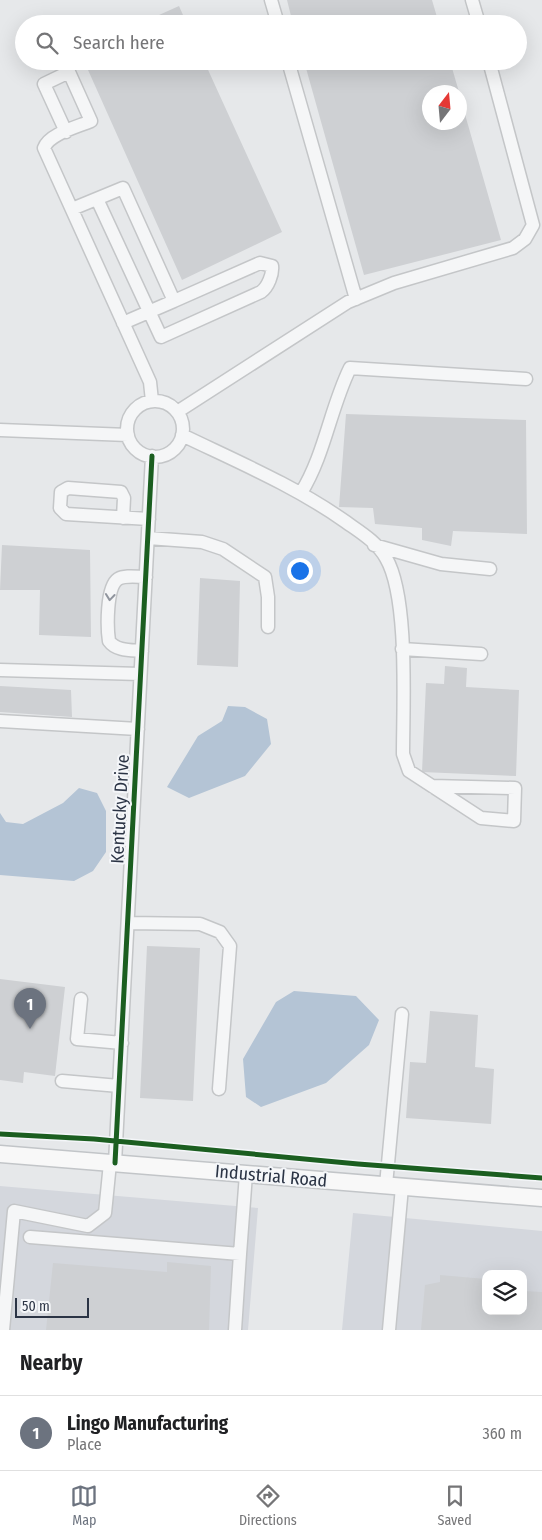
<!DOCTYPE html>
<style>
:root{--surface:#fff;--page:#f6f6f6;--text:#202124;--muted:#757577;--line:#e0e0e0;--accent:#6c737f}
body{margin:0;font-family:"Fira Sans Condensed",sans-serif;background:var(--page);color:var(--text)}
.controls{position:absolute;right:15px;bottom:15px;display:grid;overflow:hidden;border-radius:10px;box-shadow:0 5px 20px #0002}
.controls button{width:45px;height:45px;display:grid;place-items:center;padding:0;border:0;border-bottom:1px solid var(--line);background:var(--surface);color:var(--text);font:25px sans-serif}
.compass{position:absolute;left:422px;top:85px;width:45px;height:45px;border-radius:50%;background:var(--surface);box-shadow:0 5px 20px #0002;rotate:16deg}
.scale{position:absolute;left:15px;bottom:12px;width:74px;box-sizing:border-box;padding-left:5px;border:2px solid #2b3445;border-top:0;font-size:14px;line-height:18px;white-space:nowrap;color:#2b3445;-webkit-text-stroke:4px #f4f6f9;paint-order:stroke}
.you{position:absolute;left:299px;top:570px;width:18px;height:18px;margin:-12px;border:4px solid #fff;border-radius:50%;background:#1a73e8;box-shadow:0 0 0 8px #1a73e833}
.badge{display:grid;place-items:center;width:32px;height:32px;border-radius:50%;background:var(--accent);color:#fff;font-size:16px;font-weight:700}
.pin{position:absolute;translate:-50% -41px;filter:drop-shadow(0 1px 2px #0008)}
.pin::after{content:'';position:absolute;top:26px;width:18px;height:15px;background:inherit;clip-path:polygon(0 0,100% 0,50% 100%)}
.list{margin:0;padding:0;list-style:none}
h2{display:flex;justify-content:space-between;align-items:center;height:65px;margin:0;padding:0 20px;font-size:21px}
h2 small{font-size:16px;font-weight:400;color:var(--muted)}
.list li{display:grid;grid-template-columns:32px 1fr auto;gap:15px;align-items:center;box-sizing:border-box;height:75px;padding:0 20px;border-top:1px solid var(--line)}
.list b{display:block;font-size:19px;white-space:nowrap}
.list p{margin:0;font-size:16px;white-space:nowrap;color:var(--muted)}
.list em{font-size:16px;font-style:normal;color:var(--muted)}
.icon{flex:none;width:28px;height:28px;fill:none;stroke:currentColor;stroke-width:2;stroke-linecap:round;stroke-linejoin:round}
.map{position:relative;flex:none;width:542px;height:1330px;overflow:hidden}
.search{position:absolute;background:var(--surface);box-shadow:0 5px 20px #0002;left:15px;right:15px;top:15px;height:55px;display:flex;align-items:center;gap:12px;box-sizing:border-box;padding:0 18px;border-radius:28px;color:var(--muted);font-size:19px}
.sheet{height:140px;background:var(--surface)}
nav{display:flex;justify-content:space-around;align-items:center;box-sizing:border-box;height:70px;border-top:1px solid var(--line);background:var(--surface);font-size:14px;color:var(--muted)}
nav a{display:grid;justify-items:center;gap:2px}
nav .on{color:var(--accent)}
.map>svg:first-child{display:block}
.built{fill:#d4d7dd;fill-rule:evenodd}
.water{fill:#b4c4d5}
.building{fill:#ced0d3}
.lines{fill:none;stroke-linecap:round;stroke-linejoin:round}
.minor-casing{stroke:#c4c6c8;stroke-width:15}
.major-casing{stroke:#c2c5c8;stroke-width:19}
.minor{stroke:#f5f6f7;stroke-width:12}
.major{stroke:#f8f8f8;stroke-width:16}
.cycleway-casing{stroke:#f4f6f9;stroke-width:8}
.cycleway{stroke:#1b5e20;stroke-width:5}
.oneway{stroke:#90959e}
.labels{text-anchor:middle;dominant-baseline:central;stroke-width:4;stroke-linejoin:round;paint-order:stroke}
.street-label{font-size:18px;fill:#2b3445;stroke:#f4f6f9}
</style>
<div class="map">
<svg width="542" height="1330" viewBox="0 0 542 1330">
<rect width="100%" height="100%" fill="#e6e8ea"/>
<path class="built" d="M0,1186l258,22 -10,122h-248z
M353,1213l189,18v99h-200zM486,1274h37v37h-37z"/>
<path class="water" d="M228,706l17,1 22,12 4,25 -26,32 -56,22 -22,-11 31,-51 24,-15z
M79,788l18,5 9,18v41l-13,19 -19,10 -74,-6v-62l6,9 17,2 40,-21z
M294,991l62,5 23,24 -10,25 -43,38 -65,24 -15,-10 -3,-38 33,-57z"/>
<path class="building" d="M287,0h145l7,24h-146z
M179,6l8,18h-48z
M84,61h120l78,171 -100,48z
M304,61h146l9,31h-29v30h30v-25l41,143 -137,35z
M346,414l180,6 1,114 -74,-3 -2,15 -29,-6v-12l-47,-4 -2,-16 -34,-1z
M2,545l88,5 1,87 -52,-2 1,-45h-40z
M200,578l40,3 -2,86 -41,-2z
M445,666l22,2 -1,19 53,3 -3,86 -94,-4 4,-89 18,1z
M0,686l71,4 1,27 -72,-5z
M147,946l53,2 -7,153 -53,-3z
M0,979l65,8 -10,89 -31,-4 -1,11 -23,-3z
M430,1011l48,4 -3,52 19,2 -3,55 -85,-6 4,-56 16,1z
M167,1262l44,4 -2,64h-163l7,-67 114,9z
M440,1275l46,4v32h37v-20l19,1v38h-121l4,-45 15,-3z"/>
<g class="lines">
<g class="minor-casing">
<path id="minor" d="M271,0l7,24
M472,0l7,24
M288,61l68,238
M66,132l-22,-48 25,-12 22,49c-14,6 -42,13 -47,27l106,234 2,19
M72,209l51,-21 51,113 86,-38 12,3c1,8 -4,21 -11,26l-100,45 -64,-138
M123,323l51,-22
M127 429a28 28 0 1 1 56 0a28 28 0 1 1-56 0Z
M177,412l171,-110 46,-19 119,-35 12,-9 8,-14 -44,-164
M0,430l128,5
M182,435c56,27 113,51 164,87 14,10 31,20 40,36 23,39 17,148 17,196l6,17 72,47 33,3 1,-33 -83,-2
M301,493c24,-39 29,-84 49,-125l176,11
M123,518l1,-20 -3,-6 -53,-4 -7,4 -1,16 6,6 83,5
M148,538l54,4 21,7 42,28 3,20v30
M374,545l67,19 49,5
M402,649l79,5
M142,651c-11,-1 -26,0 -33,-10 -2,-13 -3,-54 9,-62 7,-4 19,-2 28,-2
M0,670l140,4
M0,721l138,8
M128,923l72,1 20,8 10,14 -11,143
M81,999l-4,40 45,4
M62,1081l57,5
M115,1163l37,-707
M386,1185l16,-171
M30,1237l210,17 6,-80
M3,1330l11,-119 74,15 17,-13 5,-50
M235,1330l5,-76
M389,1330l13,-143"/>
</g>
<g class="major-casing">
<path id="major" d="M0,1154l542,44"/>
</g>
<use href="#minor" class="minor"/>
<use href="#major" class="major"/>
<g class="cycleway-casing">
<path id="cycleway" d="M0,1134l94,5 264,25 184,14
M115,1163l37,-707"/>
</g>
<use href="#cycleway" class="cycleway"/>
</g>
<defs><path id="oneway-chevron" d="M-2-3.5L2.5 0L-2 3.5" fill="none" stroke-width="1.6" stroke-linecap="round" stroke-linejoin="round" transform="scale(1.25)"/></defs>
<use class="oneway" href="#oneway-chevron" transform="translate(110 597) rotate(96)"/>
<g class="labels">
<g class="street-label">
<text transform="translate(120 809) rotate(-87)">Kentucky Drive</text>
<text transform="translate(271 1176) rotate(5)">Industrial Road</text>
</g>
</g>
</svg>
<div class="controls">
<button><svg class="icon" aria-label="layers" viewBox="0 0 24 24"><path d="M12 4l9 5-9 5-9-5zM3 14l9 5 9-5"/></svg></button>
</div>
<svg class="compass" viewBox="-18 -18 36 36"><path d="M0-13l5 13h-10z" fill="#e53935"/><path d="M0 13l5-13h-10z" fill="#757577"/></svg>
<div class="scale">50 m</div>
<div class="you"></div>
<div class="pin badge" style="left:30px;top:1029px">1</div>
<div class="search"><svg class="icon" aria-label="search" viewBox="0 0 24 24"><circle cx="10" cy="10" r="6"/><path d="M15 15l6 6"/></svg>Search here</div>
</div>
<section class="sheet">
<h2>Nearby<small></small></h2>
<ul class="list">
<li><span class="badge">1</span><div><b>Lingo Manufacturing</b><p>Place</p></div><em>360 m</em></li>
</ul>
</section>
<nav>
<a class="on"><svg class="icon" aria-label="map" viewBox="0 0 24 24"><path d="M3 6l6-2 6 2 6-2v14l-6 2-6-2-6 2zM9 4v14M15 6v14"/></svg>Map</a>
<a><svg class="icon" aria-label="directions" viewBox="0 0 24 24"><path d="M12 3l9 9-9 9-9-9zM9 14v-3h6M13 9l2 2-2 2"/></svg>Directions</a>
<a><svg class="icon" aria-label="saved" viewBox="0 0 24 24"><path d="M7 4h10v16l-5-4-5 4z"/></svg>Saved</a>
</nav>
